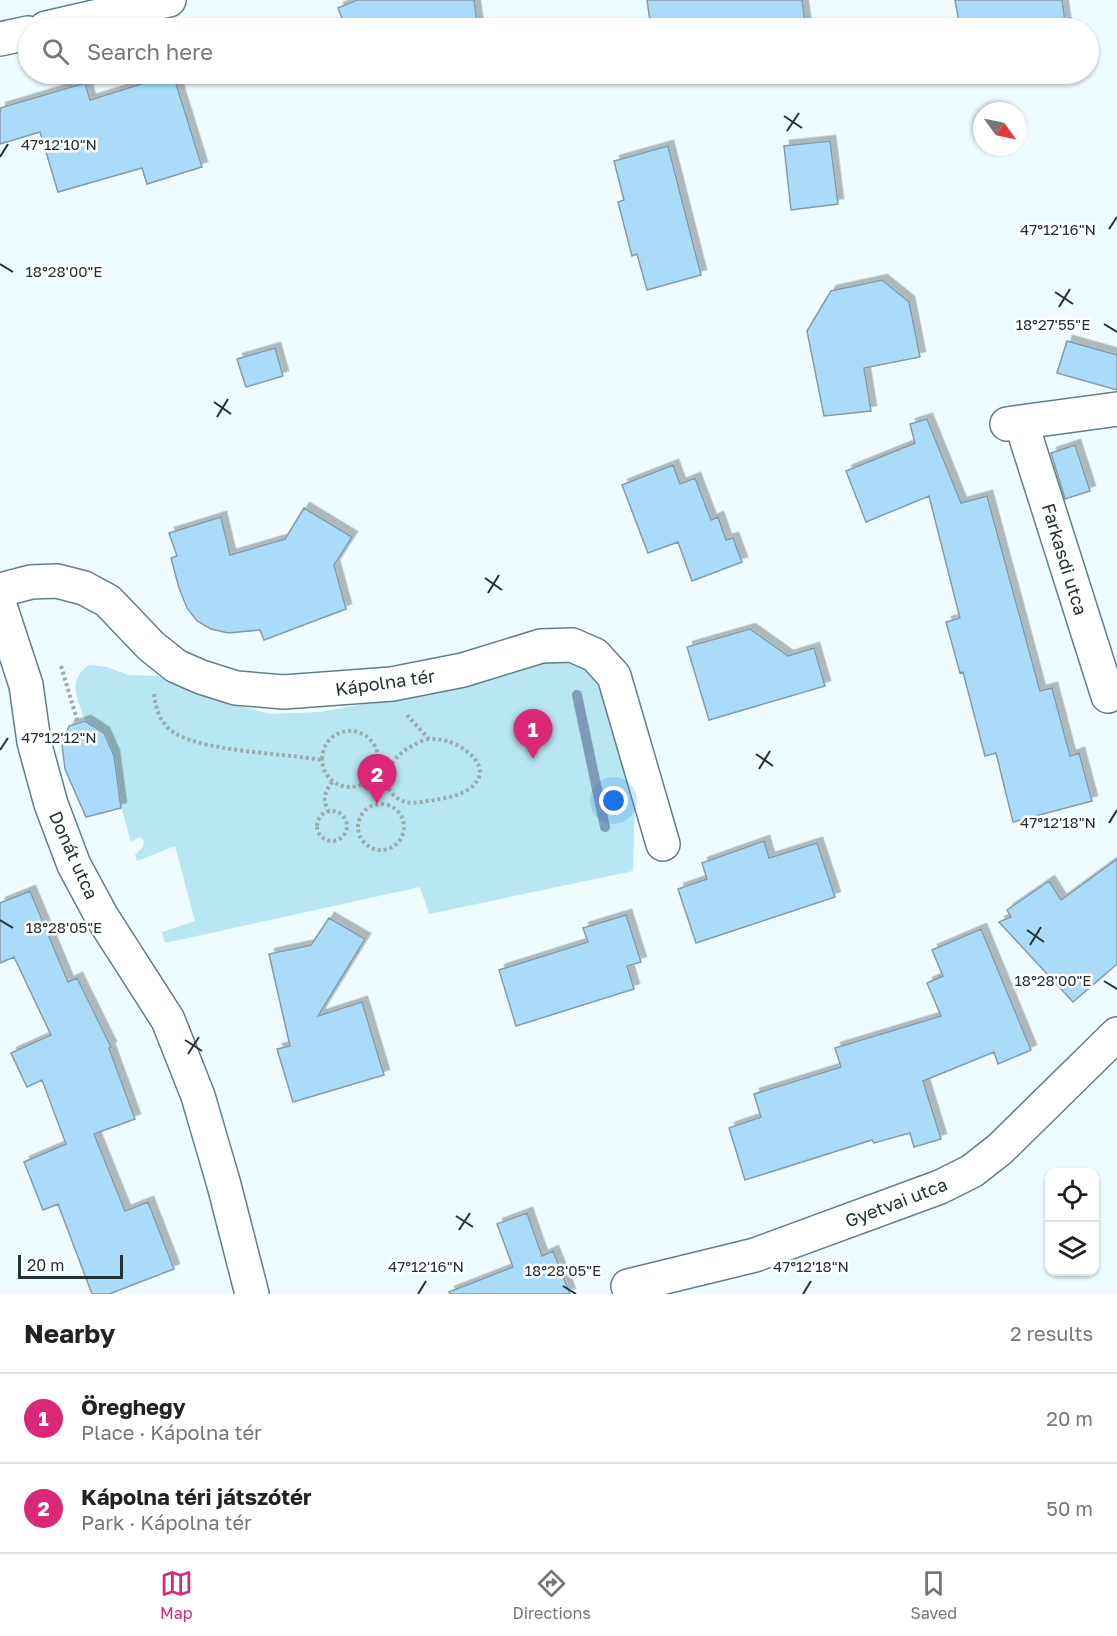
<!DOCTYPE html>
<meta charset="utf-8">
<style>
:root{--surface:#fff;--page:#f2f2f2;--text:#222;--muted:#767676;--line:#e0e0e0;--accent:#db2777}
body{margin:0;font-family:"Golos Text",sans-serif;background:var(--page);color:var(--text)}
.controls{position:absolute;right:18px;bottom:18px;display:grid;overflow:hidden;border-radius:12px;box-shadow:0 2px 4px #0004}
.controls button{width:54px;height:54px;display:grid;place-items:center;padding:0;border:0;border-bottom:2px solid var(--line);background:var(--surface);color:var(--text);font:30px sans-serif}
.compass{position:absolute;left:973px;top:102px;width:54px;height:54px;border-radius:50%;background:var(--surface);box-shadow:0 2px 4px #0004;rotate:123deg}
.scale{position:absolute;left:18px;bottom:15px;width:105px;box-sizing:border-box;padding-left:6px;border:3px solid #243134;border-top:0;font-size:16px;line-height:21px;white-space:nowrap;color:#243134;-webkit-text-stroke:4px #fff;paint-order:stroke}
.you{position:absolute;left:614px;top:801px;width:21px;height:21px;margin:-15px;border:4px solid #fff;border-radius:50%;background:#1a73e8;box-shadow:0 0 0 9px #1a73e833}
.badge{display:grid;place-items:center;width:39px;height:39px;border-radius:50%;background:var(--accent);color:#fff;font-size:20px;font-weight:700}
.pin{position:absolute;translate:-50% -50px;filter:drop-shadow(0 2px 3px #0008)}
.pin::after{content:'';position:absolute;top:32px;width:21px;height:18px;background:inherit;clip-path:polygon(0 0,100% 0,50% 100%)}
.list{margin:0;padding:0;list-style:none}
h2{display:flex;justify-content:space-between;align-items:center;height:78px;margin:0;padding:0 24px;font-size:26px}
h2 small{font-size:20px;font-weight:400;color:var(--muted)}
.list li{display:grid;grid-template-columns:39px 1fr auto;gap:18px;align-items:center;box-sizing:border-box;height:90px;padding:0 24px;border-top:2px solid var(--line)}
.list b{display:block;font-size:22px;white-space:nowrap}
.list p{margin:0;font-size:20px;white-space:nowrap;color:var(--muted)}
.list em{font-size:20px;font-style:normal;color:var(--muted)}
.icon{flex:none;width:33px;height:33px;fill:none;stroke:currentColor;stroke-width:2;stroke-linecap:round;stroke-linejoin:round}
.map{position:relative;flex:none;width:1117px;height:1294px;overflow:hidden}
.search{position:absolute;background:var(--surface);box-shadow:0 2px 4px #0004;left:18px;right:18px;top:18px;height:66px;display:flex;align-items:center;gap:15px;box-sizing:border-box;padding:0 21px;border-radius:33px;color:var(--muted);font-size:22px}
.sheet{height:258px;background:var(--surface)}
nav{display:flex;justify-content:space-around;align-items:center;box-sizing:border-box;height:84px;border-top:2px solid var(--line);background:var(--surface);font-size:16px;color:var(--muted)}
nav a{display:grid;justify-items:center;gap:3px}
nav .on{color:var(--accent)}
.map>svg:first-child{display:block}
.green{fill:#b8e6f2}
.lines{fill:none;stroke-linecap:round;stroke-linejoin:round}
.stream{stroke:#809bb7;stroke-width:10}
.building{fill:#aadcf9;stroke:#839cab;stroke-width:1.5;filter:url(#shadow)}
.minor-casing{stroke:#627f87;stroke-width:36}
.path{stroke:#9daaad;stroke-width:4;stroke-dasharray:3 3;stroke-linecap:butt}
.minor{stroke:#fff;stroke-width:33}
.ticks{fill:none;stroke:#243134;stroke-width:2}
.labels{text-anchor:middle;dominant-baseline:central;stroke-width:5;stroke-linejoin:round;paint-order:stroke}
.street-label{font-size:18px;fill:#243134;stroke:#fff}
.ticks-label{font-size:15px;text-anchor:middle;fill:#243134;stroke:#fff;stroke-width:5;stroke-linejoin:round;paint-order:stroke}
</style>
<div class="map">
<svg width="1117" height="1294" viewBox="0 0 1117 1294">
<defs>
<filter id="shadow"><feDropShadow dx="5.5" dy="-5.5" stdDeviation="0" flood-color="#0004"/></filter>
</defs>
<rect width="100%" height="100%" fill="#eefbff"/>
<path class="green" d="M541,660h20l25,9 16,21 33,110 -2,71 -204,43 -9,-27 -255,56 -3,-11 33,-11 -20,-75 -38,15 -2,-6 8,-8 1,-5 -1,-3 -4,-2 -8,5 -17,-61 3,-1 -3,-24 -10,-23 -19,-12c-7,-23 -19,-40 4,-56l18,2 21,8 30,1 70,27 43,11 49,-2 94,-17z"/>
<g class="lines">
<path class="stream" d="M577,695l28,132"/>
</g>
<path class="building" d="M357,0h117l4,28h-132l-8,-20z
M647,0h155l4,28h-155z
M955,0h107l4,28h-106z
M173,74l29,93 -55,17 -5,-16 -84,24 -18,-60 -40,12v-36l85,-25 5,17z
M830,141l8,63 -47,6 -7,-64z
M668,146l33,129 -54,15 -10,-36 -5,2 -14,-54 6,-2 -10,-39z
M882,280l27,22 11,55 -56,11 7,43 -47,5 -17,-85 24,-40z
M1067,341l50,14v35l-60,-17z
M275,348l8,28 -37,11 -9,-28z
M927,419l34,84 26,-7 53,195 12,-3 18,68 9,-3 13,48 -79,21 -17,-69 -11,3 -22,-84 -3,1 -14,-51 14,-4 -31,-122 -63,26 -20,-51 69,-28 -5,-19z
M1075,445l15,46 -25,8 -14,-46z
M673,465l7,19 15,-6 16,42 7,-3 8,23 7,-2 9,24 -50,19 -14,-39 -30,11 -26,-68z
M304,508l48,29 -18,28 12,44 -82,31 -4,-10 -32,3 -17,-4 -14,-8 -10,-13 -8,-20 -8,-30 6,-2 -8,-23 52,-16 9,38 55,-16z
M750,629l38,27 26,-8 11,38 -116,34 -22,-73z
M85,721l19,12 10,23 7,52 -35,9 -21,-48 -3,-24 7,-19z
M764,841l5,17 48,-15 18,54 -139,46 -18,-54 29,-10 -5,-16z
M1117,859v105l-44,38 -74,-80 12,-5 -4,-7 42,-29 12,19z
M30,891l38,91 9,-4 34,69 -2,1 26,71 -41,15 31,77 23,-9 26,67 -65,25h-17l-34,-90 -15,6 -19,-48 42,-18 -24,-64 -15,7 -16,-34 40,-18 -37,-78 -14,6v-60z
M626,915l15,47 -14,4 7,23 -118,37 -17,-56 89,-28 -5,-14z
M329,918l36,21 -47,77 44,-14 22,73 -91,27 -16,-53 13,-3 -21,-92 42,-9z
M981,929l50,121 -33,14 -4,-12 -71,29 18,58 -27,8 -4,-14 -36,10 -2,-3 -127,40 -16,-52 32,-11 -7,-23 87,-27 -6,-19 106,-32 -14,-33 16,-7 -11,-26z
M527,1213l15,43 11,-5 17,43h-120l-1,-2 64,-25 -16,-43z"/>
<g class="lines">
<g class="minor-casing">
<path id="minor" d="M46,28l123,-28
M0,39l28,-6
M1021,422l87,274
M1007,424l110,-15
M0,590l31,-8 26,-1 27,7 24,13 43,45 25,20 25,11 35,11 48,4 108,-8 71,-14 78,-24 31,-1 23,10 19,21 49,168
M0,606l26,79 8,57 17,62 23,61 28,52 66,103 30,76 26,89 28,109
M628,1286l127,-31 185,-68 32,-16 28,-22 117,-115"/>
</g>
<path class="path" d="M61,666l17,57
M154,694c1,12 5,25 14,34 24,24 118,25 153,32
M407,715l22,24c6,0 12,0 18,2 20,6 49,29 22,48 -10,7 -23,9 -35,11 -10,1 -22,5 -31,1 -8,-3 -13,-9 -16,-16 -6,-21 23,-42 42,-46
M322 759a28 28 0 1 1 56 0a28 28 0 1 1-56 0Z
M358 827a23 23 0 1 1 46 0a23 23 0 1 1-46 0Z
M317 826a15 15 0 1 1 30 0a15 15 0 1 1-30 0Z
M329,812c-7,-12 -5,-20 4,-31"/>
<use href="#minor" class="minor"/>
</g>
<path class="ticks" d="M784,116l18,12M787,131l12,-18M0,157l8,-13M1109,229l8,-12M0,264l13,8M1055,292l18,12M1059,307l11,-18M1104,324l13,8M214,402l17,12M217,417l11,-18M485,578l17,12M488,593l11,-18M0,750l8,-12M756,754l17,12M759,769l11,-18M1109,823l8,-13M0,920l13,8M1027,930l17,12M1030,945l11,-18M1104,981l13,8M185,1040l17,11M188,1054l11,-17M456,1216l17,11M459,1230l11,-17M563,1286l13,8M418,1294l8,-13M803,1294l8,-13"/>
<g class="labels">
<g class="street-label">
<text transform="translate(1065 559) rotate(73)">Farkasdi utca</text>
<text transform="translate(385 682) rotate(-8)">Kápolna tér</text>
<text transform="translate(74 855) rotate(66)">Donát utca</text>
<text transform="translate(896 1202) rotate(-21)">Gyetvai utca</text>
</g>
</g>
<g class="ticks-label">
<text x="59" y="150">47°12'10"N</text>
<text x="1058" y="235">47°12'16"N</text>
<text x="64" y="277">18°28'00"E</text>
<text x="1053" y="330">18°27'55"E</text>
<text x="59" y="743">47°12'12"N</text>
<text x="1058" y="828">47°12'18"N</text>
<text x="64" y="933">18°28'05"E</text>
<text x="1053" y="986">18°28'00"E</text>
<text x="426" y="1272">47°12'16"N</text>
<text x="811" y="1272">47°12'18"N</text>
<text x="563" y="1276">18°28'05"E</text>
</g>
</svg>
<div class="controls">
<button><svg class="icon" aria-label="locate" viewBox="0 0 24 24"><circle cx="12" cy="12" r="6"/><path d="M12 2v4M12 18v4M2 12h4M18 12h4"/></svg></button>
<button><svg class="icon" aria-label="layers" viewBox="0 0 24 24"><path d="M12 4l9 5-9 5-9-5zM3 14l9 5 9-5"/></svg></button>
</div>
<svg class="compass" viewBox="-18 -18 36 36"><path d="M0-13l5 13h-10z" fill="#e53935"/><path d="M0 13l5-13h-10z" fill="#767676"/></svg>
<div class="scale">20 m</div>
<div class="you"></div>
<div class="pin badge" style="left:533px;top:759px">1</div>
<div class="pin badge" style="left:377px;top:804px">2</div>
<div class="search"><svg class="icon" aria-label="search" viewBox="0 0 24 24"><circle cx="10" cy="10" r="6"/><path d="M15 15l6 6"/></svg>Search here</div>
</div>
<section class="sheet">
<h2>Nearby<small>2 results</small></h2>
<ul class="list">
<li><span class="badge">1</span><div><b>Öreghegy</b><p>Place · Kápolna tér</p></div><em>20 m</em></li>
<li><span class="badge">2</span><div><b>Kápolna téri játszótér</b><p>Park · Kápolna tér</p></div><em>50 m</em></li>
</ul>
</section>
<nav>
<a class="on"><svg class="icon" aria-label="map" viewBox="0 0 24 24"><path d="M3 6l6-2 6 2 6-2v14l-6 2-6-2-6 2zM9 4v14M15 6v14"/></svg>Map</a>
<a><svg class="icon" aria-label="directions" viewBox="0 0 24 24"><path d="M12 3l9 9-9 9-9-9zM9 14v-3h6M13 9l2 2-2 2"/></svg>Directions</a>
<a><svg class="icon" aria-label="saved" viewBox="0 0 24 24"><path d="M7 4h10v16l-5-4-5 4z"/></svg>Saved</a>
</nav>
